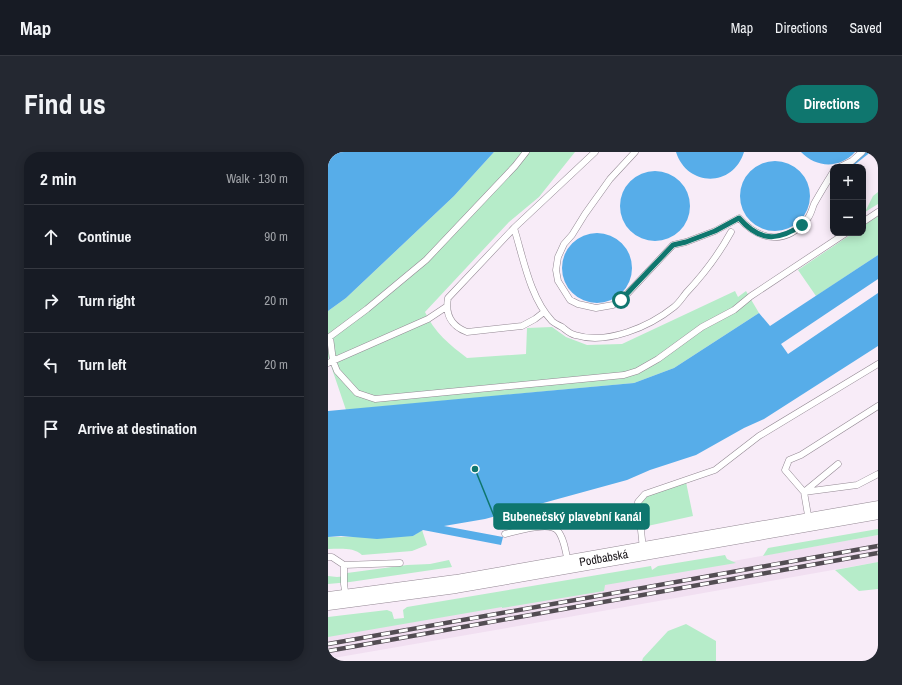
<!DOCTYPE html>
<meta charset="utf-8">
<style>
:root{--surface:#171b24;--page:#242831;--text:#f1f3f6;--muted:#9ea1a6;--line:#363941;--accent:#0f766e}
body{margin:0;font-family:"Archivo Narrow",sans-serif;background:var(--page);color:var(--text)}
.controls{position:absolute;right:12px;top:12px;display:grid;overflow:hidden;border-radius:8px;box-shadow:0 2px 10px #0003}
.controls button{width:36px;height:36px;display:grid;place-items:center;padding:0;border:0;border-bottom:1px solid var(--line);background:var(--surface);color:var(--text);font:20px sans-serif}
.stop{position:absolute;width:12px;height:12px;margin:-9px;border:3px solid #0f766e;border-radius:50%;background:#fff}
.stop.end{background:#0f766e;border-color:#fff;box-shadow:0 1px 4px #0008}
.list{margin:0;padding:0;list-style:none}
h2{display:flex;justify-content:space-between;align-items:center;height:52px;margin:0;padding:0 16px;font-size:17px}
h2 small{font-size:13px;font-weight:400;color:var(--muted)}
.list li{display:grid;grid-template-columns:26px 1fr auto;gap:12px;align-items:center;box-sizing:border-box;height:64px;padding:0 16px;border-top:1px solid var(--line)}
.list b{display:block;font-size:15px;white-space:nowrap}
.list em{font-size:13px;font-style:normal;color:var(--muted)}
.icon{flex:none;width:22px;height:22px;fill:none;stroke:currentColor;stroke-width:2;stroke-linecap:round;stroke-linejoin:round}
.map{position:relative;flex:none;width:550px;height:509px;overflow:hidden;border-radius:16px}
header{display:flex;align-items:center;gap:24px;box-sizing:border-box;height:56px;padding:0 20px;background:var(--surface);border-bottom:1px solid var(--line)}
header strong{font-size:19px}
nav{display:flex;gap:22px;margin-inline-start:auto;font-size:14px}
.intro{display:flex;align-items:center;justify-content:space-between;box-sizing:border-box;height:96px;padding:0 24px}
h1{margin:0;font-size:28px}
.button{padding:10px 18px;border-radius:16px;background:var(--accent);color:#fff;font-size:14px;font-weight:700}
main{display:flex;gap:24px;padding:0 24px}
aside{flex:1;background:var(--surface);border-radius:16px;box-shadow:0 2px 10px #0003}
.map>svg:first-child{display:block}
.built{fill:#f1dff1}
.green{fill:#b6ecc9}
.water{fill:#57ade9}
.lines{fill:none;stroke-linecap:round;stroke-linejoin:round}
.stream{stroke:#57ade9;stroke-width:3.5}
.service-casing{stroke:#938893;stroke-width:7}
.secondary-casing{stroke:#938893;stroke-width:19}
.service{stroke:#fff;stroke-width:6}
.secondary{stroke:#fff;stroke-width:18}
.rail-casing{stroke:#534d53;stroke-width:4.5}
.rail{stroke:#fefefe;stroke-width:3;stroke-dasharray:9;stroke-linecap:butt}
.route{stroke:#0f766e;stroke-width:5}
.labels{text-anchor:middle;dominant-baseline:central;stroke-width:3;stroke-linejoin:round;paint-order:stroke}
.street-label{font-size:12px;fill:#161216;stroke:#fefefe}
.leader{fill:none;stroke:#0f766e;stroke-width:1.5}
.callout-dot{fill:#0f766e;stroke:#fefefe;stroke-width:1.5}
.callout{fill:#0f766e;stroke:#0f766e;stroke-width:1.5}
.callout-label{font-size:13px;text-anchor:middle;font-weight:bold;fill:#fff}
</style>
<header>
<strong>Map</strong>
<nav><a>Map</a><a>Directions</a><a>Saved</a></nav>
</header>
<div class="intro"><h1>Find us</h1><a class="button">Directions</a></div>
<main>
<aside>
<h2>2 min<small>Walk · 130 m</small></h2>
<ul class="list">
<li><svg class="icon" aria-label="ahead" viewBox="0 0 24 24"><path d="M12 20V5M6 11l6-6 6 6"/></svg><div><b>Continue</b></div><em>90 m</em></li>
<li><svg class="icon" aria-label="right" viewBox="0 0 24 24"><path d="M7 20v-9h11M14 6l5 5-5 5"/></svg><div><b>Turn right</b></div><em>20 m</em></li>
<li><svg class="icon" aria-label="left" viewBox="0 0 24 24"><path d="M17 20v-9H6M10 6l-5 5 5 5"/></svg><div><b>Turn left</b></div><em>20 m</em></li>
<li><svg class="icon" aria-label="arrive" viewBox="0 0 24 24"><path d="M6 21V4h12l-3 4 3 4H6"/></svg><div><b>Arrive at destination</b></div></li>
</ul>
</aside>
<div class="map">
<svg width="550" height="509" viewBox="0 0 550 509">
<rect width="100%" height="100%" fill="#f8ecf8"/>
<path class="built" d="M550,383v27l-360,64 -190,33v-27l277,-48z"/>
<path class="green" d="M166,0h81l-36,45 -30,25 -84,90c9,20 25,33 42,46l59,-4 1,-26 25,-1 14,10 21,8 35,-1 113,-53 3,6 8,-6 13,22 -85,55 -40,15 -288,27 -18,-53v-46l18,-13 108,-102z
M550,40v12l-13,8 8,-16z
M550,64v39l-62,41 -18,-26 55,-37h10v-7z
M358,330l7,34 -50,11 -3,-31z
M550,377v6l-115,21 5,-8z
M94,378l5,15 -15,6 -50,4c-8,-8 -23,-6 -34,-6v-12l85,-1z
M397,403l2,4 9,4 -131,22 -1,6 -102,17v-1l-174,30v-20l59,-7 5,2 2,7 10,-1 -1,-8 4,-3 244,-41 1,4 6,-4z
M121,408l3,7 -102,15 -22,2v-8l9,1 10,-1v-3l60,-8 23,-1z
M550,410v27l-19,2 -24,-21z
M358,472l30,17v20h-74l1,-3 25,-27z"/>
<path class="water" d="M0,0h166l-40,44 -108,102 -18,13z
M348,0h68c-11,36 -57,35 -68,0z
M473,0h54c-15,17 -39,16 -54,0z
M412 44a35 35 0 1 1 70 0a35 35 0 1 1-70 0Z
M292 54a35 35 0 1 1 70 0a35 35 0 1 1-70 0Z
M234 116a35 35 0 1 1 70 0a35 35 0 1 1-70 0Z
M550,103v24l-97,65 7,10 90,-61v53l-114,73 -20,9 -48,27 -46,15 -23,10 -142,39 -41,7 59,11 -2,8 -78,-15 -10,6 -36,3 -36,-3 -13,1v-126l306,-28 40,-15 85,-55 11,13z"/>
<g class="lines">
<path class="stream" d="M521,15l19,-15"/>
<g class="service-casing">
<path id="service" d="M307,0l-25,27 -25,35 -13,21 -8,9 -6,13 -2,13 2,11 12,19 8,4 18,4 17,-3 15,-12 45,-48 13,-3 29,-11 24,-13c21,24 48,27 69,0 3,-4 4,-9 6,-14 6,-11 13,-22 19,-32
M512,15l12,-6 10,-9
M535,70l15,-10
M186,76c9,29 16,70 38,93 2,2 6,4 10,6 4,3 8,7 13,8 32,10 74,-8 99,-28 5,-4 8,-9 12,-14 17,-18 33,-39 45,-61
M216,160l-9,7 -13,7 -55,6c-16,-6 -22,-18 -19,-34l66,-70 81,-76
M2,185l3,24 4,10 20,22 18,6 249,-24 13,-4 21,-12 44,-32 32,-17 17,-14 95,-63
M0,186l39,-29 59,-49 89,-94 11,-14
M0,211l100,-44 18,-12
M510,312l-34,28 53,-7 21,-11
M481,369l-5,-29 -19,-22 4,-10 12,-5 77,-49
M177,382c12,-3 43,-13 52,-4 7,7 9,23 11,33
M315,397l-5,-47 7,-8 70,-24 44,-34 119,-72
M0,405h4l12,8
M18,446l-2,-14v-19l56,-2"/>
</g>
<g class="secondary-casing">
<g id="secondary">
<path id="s1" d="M0,449l128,-17 422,-74"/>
</g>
</g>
<use href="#service" class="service"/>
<use href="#secondary" class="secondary"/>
<g class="rail-casing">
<path id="rail" d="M0,492l550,-98
M0,499l550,-98"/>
</g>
<use href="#rail" class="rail"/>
</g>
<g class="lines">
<path class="route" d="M293,148l52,-55 13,-3 29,-11 24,-13c20,23 38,24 63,7"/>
</g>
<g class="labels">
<g class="street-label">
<text stroke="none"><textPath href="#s1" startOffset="279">Podbabská</textPath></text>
</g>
</g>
<path class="leader" d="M147 317L166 364"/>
<circle class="callout-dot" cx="147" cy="317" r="4"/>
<rect class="callout" x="166" y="352" width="155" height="25" rx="4"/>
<g class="callout-label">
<text x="244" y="369">Bubenečský plavební kanál</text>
</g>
</svg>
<div class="controls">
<button>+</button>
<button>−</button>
</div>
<div class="stop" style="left:293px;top:148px"></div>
<div class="stop end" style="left:474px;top:73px"></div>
</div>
</main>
